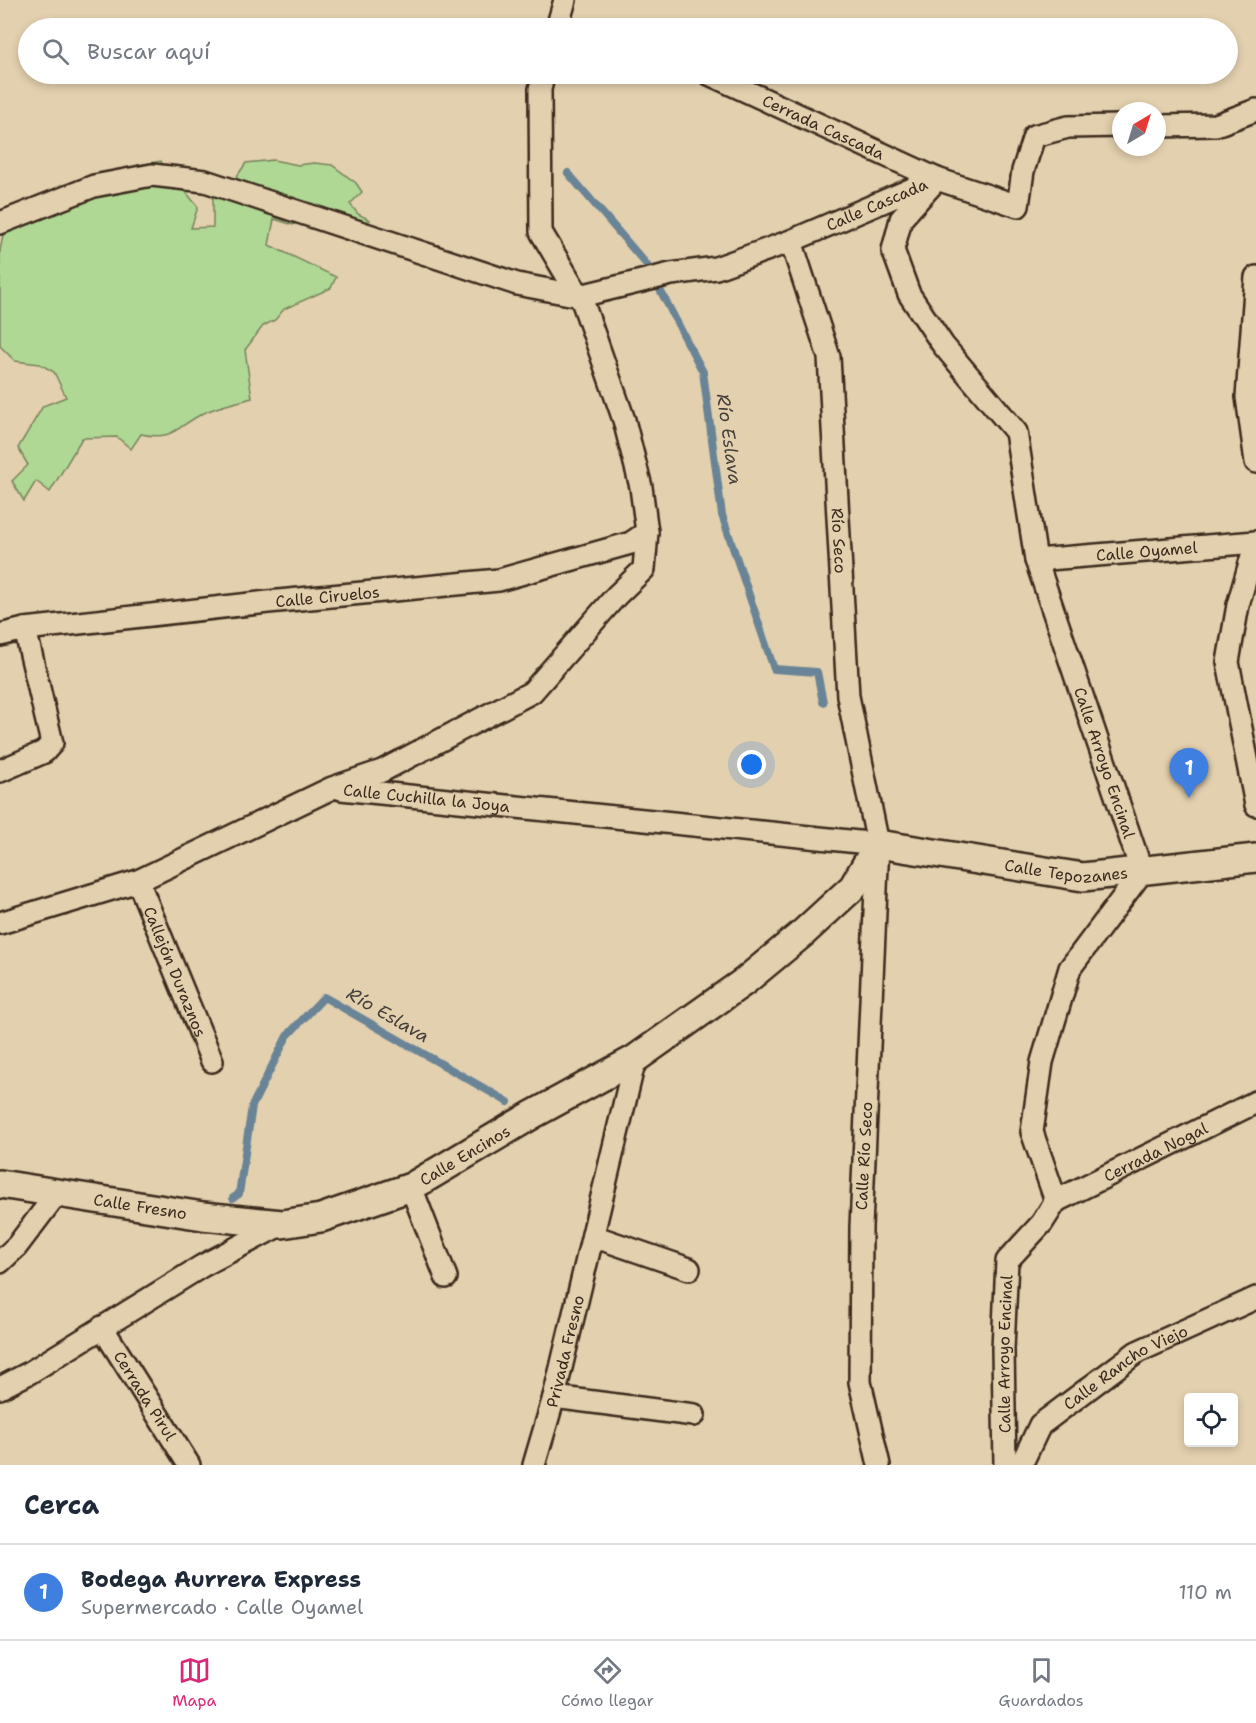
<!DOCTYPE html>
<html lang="es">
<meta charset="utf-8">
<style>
:root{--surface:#fff;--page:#f2f2f3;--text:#1f2937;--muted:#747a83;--line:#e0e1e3;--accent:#db2777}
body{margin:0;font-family:"Shantell Sans",sans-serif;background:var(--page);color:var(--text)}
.controls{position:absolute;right:18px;bottom:18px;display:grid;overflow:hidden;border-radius:6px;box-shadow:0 3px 9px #0003}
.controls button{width:54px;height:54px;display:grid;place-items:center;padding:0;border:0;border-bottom:2px solid var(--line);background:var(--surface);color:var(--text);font:30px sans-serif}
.compass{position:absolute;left:1112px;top:102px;width:54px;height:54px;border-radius:50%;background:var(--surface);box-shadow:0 3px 9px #0003;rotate:38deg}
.you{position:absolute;left:752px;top:765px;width:21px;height:21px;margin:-15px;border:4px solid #fff;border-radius:50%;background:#1a73e8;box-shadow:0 0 0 9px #1a73e833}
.badge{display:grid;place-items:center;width:39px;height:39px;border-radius:50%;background:var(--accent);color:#fff;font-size:20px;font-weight:700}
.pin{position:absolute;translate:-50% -50px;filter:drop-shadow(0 2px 3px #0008)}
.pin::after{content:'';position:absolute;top:32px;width:21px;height:18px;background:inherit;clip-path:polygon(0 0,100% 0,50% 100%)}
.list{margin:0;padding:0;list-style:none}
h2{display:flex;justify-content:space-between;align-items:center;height:78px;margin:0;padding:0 24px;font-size:26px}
h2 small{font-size:20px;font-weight:400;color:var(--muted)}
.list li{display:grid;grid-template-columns:39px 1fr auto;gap:18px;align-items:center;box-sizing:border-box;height:96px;padding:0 24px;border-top:2px solid var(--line)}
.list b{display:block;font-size:22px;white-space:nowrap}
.list p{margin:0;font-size:20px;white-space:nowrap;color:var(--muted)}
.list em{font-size:20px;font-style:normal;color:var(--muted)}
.icon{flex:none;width:33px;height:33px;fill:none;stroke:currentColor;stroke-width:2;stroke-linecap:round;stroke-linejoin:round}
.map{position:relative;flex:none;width:1256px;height:1465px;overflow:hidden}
.search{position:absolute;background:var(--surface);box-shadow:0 3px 9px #0003;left:18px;right:18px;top:18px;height:66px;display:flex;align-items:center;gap:15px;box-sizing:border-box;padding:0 21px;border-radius:33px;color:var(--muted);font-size:22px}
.sheet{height:174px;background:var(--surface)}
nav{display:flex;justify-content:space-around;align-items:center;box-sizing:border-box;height:84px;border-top:2px solid var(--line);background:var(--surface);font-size:16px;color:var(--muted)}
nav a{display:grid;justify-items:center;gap:3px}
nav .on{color:var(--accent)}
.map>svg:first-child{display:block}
.green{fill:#b0d895;stroke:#76815a;stroke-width:1.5}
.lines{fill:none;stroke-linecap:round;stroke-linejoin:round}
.stream{stroke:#698496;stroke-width:8}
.minor-casing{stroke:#3b2a1e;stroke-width:26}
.tertiary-casing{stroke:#3b2a1e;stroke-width:32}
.minor{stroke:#e3d0ae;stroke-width:21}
.tertiary{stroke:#e3d0ae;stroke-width:27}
.labels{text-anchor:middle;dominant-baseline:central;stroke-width:5;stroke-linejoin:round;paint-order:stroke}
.street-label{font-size:16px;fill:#3b2a1e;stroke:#e3d0ae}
.water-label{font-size:18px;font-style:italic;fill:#46403c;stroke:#e3d0ae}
</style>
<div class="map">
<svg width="1256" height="1465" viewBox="0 0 1256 1465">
<rect width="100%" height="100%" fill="#e3d0ae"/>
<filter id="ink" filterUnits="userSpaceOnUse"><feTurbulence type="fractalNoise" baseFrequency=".0167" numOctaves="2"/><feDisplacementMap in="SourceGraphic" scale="12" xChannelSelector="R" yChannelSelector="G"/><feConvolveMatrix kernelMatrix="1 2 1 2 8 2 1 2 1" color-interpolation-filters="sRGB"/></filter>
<g filter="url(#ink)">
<path class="green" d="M273,160l25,5 16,-2 18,2 24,18 6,9 -12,12 8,10 12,6 -9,9 -48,-15 -20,11 -19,-6 -5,26 67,32 -5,11 -47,21 -9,11 -12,6 -18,24 7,48c-16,5 -35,8 -50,16 -26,13 -28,27 -61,20l-10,15 -14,-12 -35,1 -32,54 -14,-11 -12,20 -12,-20 16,-16 -10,-17 25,-42 23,-9 -12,-25 -14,-8 -25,-3 -15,-15v-95l4,-22 56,-44 45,-4 33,-16 23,-4 8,16 12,9 17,21 -7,21 22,-1v-39l20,-6 13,-19z"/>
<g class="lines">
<path class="stream" d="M568,173l79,92 56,107 19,143 52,154 43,3 6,30
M233,1198l6,-4 13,-88 35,-70 37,-39 184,105"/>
<g class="minor-casing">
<g id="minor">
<path d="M557,28l8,-28"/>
<path id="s1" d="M709,74l228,105 81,27 5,-35 11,-35 34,-9 53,-1"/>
<path d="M1157,126l59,-1 40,-15"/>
<path id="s2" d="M937,179l-36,40 -8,31 16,44 34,51 73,87 20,128 106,312 -72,96 -28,94 -10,70 24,69"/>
<path id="s3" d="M0,223l94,-37 58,-11 53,6 312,103 63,12 91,-22 45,-6 75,-27 140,-60"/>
<path id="s4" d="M791,241l38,116 19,339 30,148 -17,383 -1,155 19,83"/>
<path d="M1256,277l-9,120 9,65"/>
<path d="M1256,542l-18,63 -10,57 28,143"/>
<path id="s5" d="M1036,560l220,-18"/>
<path id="s6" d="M0,635l25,-6 243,-27 231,-22 132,-37 16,-11"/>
<path d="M0,771l44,-19 8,-9 -27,-114"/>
<path id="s7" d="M341,789l537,55"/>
<path id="s8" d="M138,881l74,180"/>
<path d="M0,923l138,-42 194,-93 50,-17 150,-79 84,-96 28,-27 3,-37 -6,-45 -17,-67 -41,-117 -42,-71 -1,-143 4,-15"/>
<path d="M411,1187l35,90"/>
<path id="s9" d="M1056,1201l200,-99"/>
<path d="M593,1236l96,33"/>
<path d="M0,1262l17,-16 41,-54"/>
<path id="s10" d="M102,1327l87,138"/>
<path d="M0,1388l29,-15 173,-107 80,-42"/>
<path d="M554,1397l140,18"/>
<path id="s11" d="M534,1465l20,-68 81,-338"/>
<path id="s12" d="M1005,1465l-2,-116 4,-88 35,-38 14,-22"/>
<path id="s13" d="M1021,1465l19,-40 97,-73 119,-54"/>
</g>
</g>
<g class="tertiary-casing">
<g id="tertiary">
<path id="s14" d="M0,1184l203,32 79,8 39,-6 90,-31 121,-72 103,-56 110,-78 58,-48 50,-46 25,-43 205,33 173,-19"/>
</g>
</g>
<use href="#minor" class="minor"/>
<use href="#tertiary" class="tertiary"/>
</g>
</g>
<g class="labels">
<g class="street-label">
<text stroke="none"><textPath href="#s1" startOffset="126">Cerrada Cascada</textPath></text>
<text stroke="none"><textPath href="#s3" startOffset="918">Calle Cascada</textPath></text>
<text stroke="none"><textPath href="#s4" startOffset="306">Río Seco</textPath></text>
<text stroke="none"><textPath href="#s5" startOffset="111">Calle Oyamel</textPath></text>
<text stroke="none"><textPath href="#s6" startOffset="330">Calle Ciruelos</textPath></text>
<text stroke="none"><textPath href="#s2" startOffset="651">Calle Arroyo Encinal</textPath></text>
<text stroke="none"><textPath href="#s7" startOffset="86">Calle Cuchilla la Joya</textPath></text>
<text stroke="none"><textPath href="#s14" startOffset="1196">Calle Tepozanes</textPath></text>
<text stroke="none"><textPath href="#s8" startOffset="98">Callejón Duraznos</textPath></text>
<text stroke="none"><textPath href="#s9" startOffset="111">Cerrada Nogal</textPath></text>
<text stroke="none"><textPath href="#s14" startOffset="482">Calle Encinos</textPath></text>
<text transform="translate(864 1156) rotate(-87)">Calle Río Seco</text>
<text stroke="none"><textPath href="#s14" startOffset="142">Calle Fresno</textPath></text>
<text stroke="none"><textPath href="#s11" startOffset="118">Privada Fresno</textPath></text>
<text stroke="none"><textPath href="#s12" startOffset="111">Calle Arroyo Encinal</textPath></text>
<text stroke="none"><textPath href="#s13" startOffset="148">Calle Rancho Viejo</textPath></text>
<text stroke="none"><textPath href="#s10" startOffset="81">Cerrada Pirul</textPath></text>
</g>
<g class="water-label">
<text transform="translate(729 439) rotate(82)">Río Eslava</text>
<text transform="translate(388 1015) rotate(30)">Río Eslava</text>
</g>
</g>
</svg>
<div class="controls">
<button><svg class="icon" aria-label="locate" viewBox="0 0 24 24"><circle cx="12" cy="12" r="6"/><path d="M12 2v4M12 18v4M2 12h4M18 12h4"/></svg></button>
</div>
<svg class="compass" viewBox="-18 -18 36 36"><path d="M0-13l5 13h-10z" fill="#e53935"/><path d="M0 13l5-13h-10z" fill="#747a83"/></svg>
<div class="you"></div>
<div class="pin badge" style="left:1189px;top:798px;background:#3f7fe0">1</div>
<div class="search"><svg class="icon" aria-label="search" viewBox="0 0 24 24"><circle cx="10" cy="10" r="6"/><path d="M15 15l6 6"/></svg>Buscar aquí</div>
</div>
<section class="sheet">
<h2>Cerca<small></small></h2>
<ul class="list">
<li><span class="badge" style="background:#3f7fe0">1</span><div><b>Bodega Aurrera Express</b><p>Supermercado · Calle Oyamel</p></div><em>110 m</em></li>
</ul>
</section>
<nav>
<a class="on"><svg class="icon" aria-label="map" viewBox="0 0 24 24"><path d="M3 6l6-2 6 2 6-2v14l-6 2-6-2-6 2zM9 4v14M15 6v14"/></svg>Mapa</a>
<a><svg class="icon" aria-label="directions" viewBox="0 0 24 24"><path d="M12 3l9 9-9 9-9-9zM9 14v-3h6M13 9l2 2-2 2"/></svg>Cómo llegar</a>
<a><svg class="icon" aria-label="saved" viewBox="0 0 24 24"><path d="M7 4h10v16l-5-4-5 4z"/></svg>Guardados</a>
</nav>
